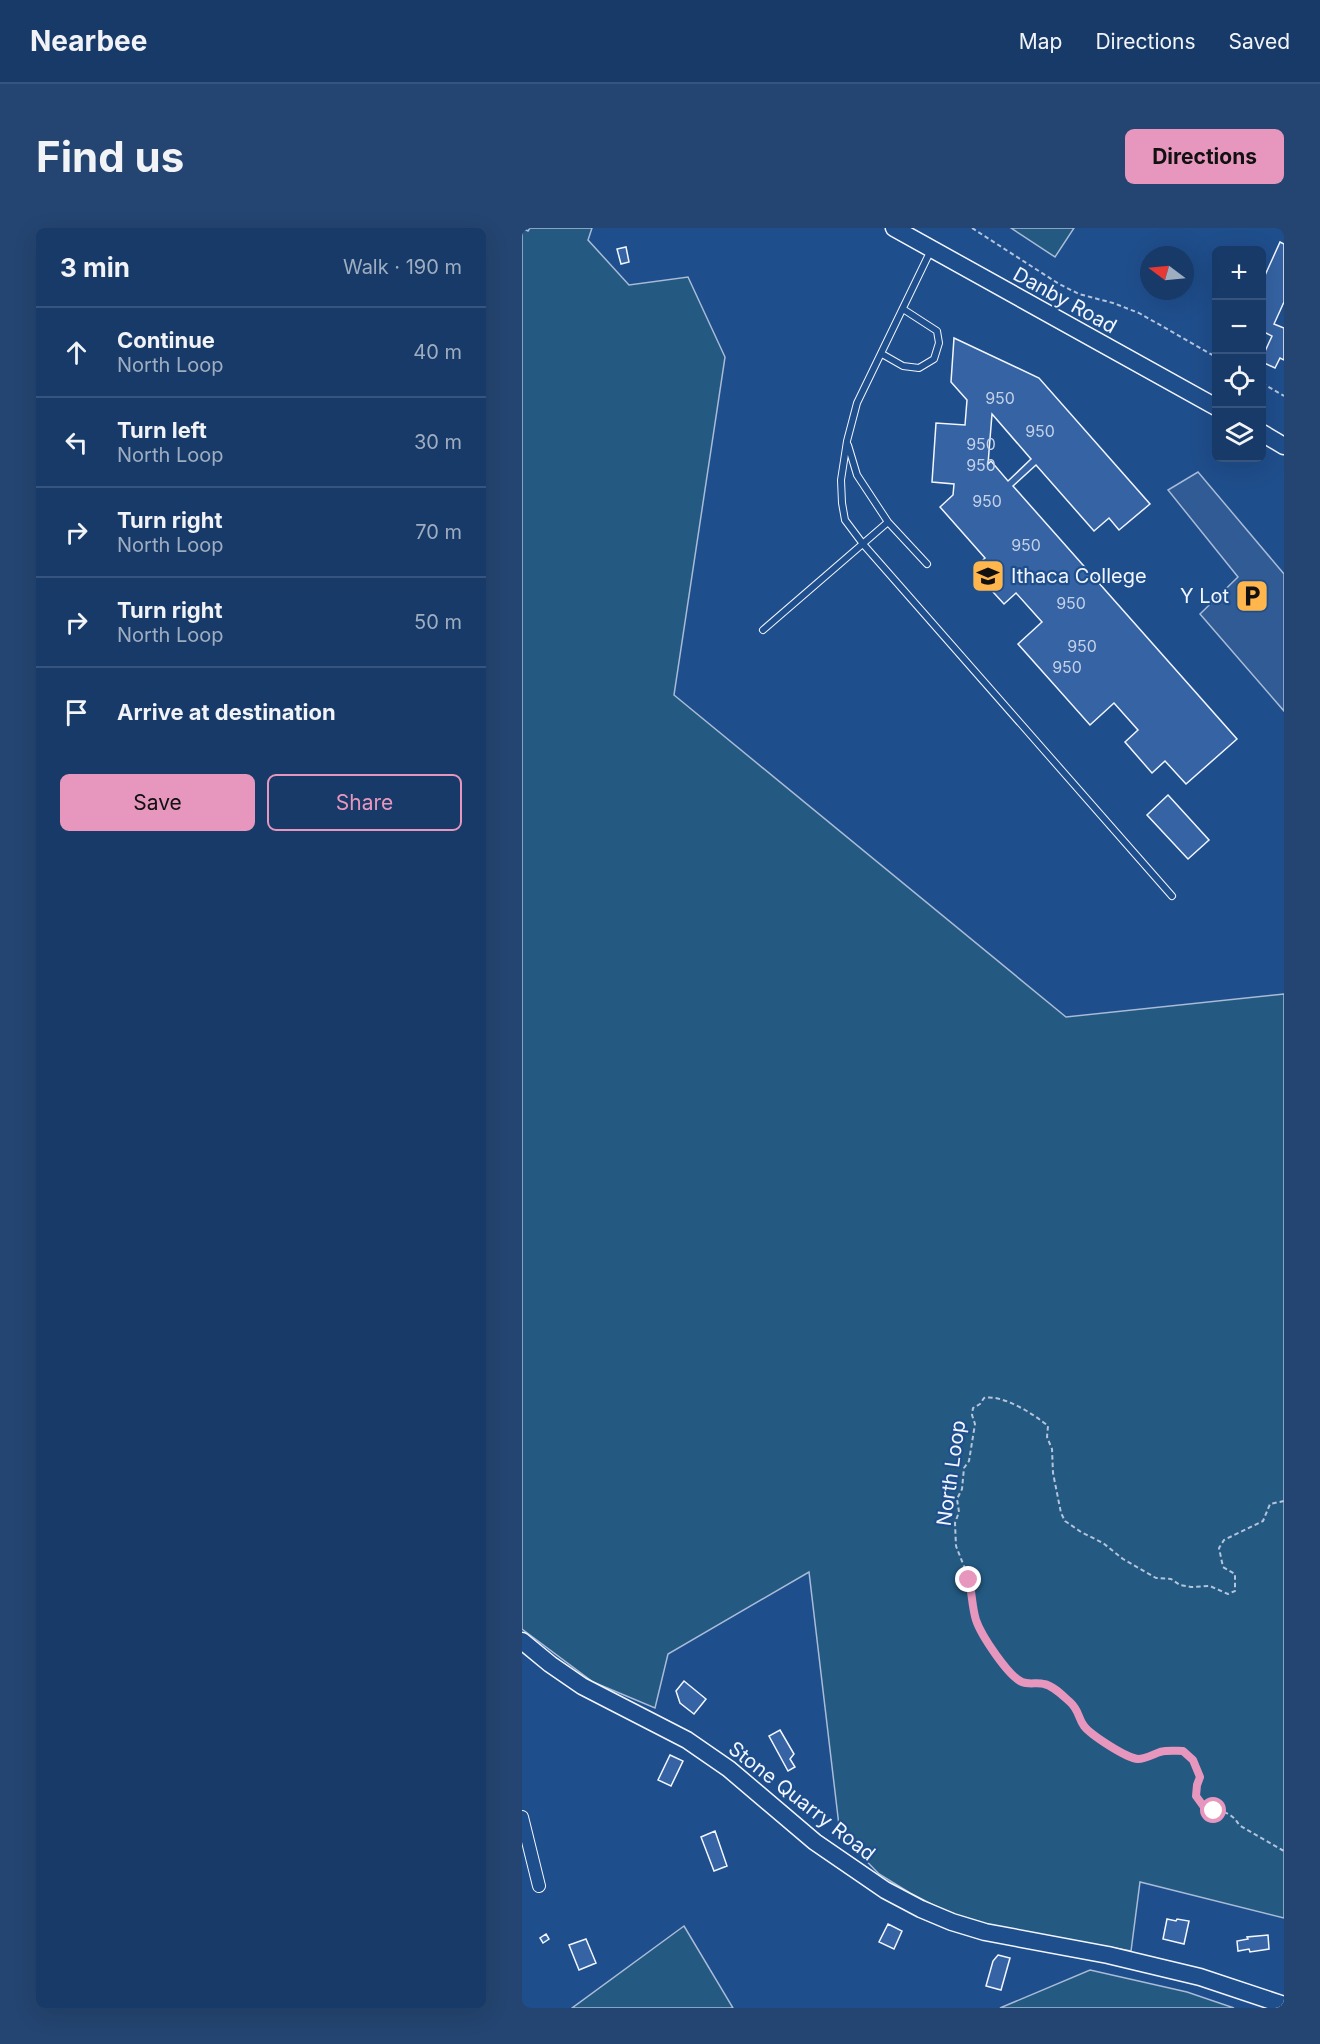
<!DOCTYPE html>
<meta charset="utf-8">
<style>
:root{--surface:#173a69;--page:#244571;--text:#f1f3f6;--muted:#9eadc0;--line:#36547d;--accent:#e797bd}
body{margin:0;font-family:Inter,sans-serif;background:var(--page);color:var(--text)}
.controls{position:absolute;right:18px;top:18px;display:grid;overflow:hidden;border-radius:9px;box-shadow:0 6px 24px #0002}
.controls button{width:54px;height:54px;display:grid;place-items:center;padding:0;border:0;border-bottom:2px solid var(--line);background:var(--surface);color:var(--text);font:30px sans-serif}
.compass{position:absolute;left:618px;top:18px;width:54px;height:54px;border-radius:50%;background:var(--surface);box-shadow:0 6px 24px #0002;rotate:286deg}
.stop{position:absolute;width:18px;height:18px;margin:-14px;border:4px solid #e797bd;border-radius:50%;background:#fff}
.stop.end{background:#e797bd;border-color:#fff;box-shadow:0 2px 6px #0008}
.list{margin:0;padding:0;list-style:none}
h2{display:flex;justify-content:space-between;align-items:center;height:78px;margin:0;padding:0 24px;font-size:26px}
h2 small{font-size:20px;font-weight:400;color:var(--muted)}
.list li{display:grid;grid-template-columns:39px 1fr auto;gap:18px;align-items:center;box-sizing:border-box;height:90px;padding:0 24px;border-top:2px solid var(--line)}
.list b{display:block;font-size:22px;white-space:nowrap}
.list p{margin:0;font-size:20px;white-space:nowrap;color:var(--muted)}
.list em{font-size:20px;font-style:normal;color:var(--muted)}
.actions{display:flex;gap:12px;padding:18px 24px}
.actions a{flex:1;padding:14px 0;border:2px solid var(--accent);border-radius:9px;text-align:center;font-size:21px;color:var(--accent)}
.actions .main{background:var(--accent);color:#111}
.icon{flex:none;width:33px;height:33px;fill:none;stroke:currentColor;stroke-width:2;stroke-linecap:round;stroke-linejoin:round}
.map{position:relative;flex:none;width:762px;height:1780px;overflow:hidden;border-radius:9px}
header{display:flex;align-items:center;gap:36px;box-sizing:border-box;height:84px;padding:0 30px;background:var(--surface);border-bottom:2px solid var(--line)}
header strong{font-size:28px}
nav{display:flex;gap:33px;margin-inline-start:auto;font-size:21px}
.intro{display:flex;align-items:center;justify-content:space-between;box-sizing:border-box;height:144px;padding:0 36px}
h1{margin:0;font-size:42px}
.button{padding:15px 27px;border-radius:9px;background:var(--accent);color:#111;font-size:21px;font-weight:700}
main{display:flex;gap:36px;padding:0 36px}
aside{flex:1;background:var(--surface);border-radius:9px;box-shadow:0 6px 24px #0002}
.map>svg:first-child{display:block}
.green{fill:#245a82;stroke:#a8bbd7;stroke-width:1.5}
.parking{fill:#305b95;stroke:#a8bbd7;stroke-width:1.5}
.building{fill:#3563a3;stroke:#f2f6ff;stroke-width:1.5;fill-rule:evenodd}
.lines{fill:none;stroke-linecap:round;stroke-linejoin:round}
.lane-casing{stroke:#f2f6ff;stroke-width:8}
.street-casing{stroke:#f2f6ff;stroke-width:14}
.secondary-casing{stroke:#f2f6ff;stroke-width:19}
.path{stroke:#b3c4dc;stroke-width:2;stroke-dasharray:4.5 3;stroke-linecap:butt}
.lane{stroke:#1f4e8c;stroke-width:6}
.street{stroke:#1f4e8c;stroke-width:12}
.secondary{stroke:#1f4e8c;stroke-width:16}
.route{stroke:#e797bd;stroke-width:8}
.labels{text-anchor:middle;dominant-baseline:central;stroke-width:4.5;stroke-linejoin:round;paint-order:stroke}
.number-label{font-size:16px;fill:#c3d1e8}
.street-label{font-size:20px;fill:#f2f6ff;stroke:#1f4e8c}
.poi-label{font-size:20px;fill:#f2f6ff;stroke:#1f4e8c;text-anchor:start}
</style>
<header>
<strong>Nearbee</strong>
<nav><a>Map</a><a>Directions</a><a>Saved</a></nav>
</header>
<div class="intro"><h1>Find us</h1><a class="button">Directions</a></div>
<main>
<aside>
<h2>3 min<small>Walk · 190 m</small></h2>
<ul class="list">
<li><svg class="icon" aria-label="ahead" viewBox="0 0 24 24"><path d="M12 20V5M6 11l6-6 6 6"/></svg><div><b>Continue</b><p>North Loop</p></div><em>40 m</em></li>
<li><svg class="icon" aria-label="left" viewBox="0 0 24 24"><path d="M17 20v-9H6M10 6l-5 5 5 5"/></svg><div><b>Turn left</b><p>North Loop</p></div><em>30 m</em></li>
<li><svg class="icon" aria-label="right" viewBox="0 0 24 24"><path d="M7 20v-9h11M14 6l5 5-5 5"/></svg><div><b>Turn right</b><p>North Loop</p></div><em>70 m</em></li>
<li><svg class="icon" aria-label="right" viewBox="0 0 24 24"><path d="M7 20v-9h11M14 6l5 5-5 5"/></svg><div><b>Turn right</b><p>North Loop</p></div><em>50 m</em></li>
<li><svg class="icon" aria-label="arrive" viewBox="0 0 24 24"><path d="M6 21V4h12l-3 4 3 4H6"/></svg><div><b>Arrive at destination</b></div></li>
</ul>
<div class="actions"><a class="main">Save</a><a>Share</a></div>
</aside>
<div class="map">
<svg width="762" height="1780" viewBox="0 0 762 1780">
<rect width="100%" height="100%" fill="#1f4e8c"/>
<path class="green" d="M0,0l6,3 2,-3h62l-4,12 41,45 59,-8 37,80 -51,338 392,322 218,-23v924l-144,-36 -9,69 -167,-30 -54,-28 -31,-19 -39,-40 -31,-262 -141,82 -13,54 -62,-26 -71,-53z
M489,0h63l-19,29z
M162,1698l49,82h-161z
M568,1742l97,22 47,16h-234z"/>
<path class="parking" d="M676,244l86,102v137l-84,-97 38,-37 -70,-87z"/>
<path class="building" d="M758,14l4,2v58l-10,22 10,4v32l-4,-2 -5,10 -13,-6v-4l10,-22 -10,-5v-49z
M104,19l3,15 -8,2 -4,-15z
M432,110l85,40 111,126 -31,26 -10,-12 -15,13 -58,-66 -23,21 224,253 -51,45 -21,-23 -13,12 -27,-31 13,-12 -24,-27 -24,22 -72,-81 24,-22 -26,-29 -12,11 -31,-34 12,-12 -45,-51 13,-12 1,-11 -22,-2 4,-59 29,2 2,-25 -16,-18zM470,186l39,45 -23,22 -17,-20 -3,3z
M646,567l41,45 -21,19 -41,-44z
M162,1453l22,18 -12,15 -14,-11 -4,-12z
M258,1502l14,24 -4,5 5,8 -7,4 -19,-35z
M148,1527l13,6 -12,25 -13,-6z
M193,1603l12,35 -13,5 -13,-34z
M645,1691l9,2 1,-2 12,2 -5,23 -21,-5z
M366,1696l14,7 -8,18 -15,-7z
M24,1706l3,5 -6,4 -3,-5z
M746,1707l1,14 -19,3 -1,-3 -11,2 -1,-10 11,-2 -1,-2z
M64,1711l10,24 -17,7 -10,-25z
M476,1727l12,3 -9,32 -15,-4 7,-25z"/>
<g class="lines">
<g class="lane-casing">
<path id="lane" d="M409,22l-74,153 -10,38 -6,39 1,23 3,17 18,24 309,352
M360,126l21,12 16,2 15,-9 5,-16 -2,-12 -34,-22
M326,217l9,30 31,47 39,42
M241,402l125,-108"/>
</g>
<g class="street-casing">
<path id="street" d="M0,1589l17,69"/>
</g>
<g class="secondary-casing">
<path id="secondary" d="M372,0l322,179
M740,205l22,13
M0,1413l28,23 32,22 105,54 42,29 86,73 70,48 36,19 31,13 33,10 123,23 92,22 84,28"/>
</g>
<path class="path" d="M450,0l87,56 20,10 34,9 26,10 77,44
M740,155l22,13
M762,1273l-14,3 -7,17 -39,19 -5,8 4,19 12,7v17l-7,3 -18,-8 -19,1 -11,-2 -9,-6 -15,-1 -33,-19 -20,-16 -22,-11 -16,-11 -4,-8 -8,-40 -1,-24 -5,-12 1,-11c-14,-12 -46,-32 -64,-28l-4,6 -7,4 -1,7 3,9 -6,37 -5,7 -2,21 -5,10 2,13 -4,11 1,23 13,33 8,43 7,15 28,39 11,6 12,3 8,-2 11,6 17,14 8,10 5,12 30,24 25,10 24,-7 20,-1c7,6 17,15 17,25 0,6 -4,14 -4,20l8,11c15,5 27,3 35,18l45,26"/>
<use href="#lane" class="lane"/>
<use href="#street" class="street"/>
<use href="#secondary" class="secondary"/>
</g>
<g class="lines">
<path class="route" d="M447,1352c3,13 3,27 7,40 5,15 32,56 46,62 7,3 15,0 22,2 10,2 19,12 26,18 9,8 8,16 14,24 7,9 42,32 54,33 7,0 16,-5 22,-7 8,-2 15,-1 23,-1l10,9 7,17 -3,8 -1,11 8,11 10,4"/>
</g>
<defs>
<g id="university-square" transform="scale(1.725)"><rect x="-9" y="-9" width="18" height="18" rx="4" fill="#ffb74d" stroke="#1f4e8c"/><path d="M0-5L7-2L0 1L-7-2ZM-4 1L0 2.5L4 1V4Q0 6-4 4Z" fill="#111"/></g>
<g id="parking-square" transform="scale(1.725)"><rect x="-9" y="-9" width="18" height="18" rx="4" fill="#ffb74d" stroke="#1f4e8c"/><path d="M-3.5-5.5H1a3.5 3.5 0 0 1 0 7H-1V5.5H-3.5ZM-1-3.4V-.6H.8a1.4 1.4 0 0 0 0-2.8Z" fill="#111"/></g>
</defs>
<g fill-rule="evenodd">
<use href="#university-square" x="466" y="348"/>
<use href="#parking-square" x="730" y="368"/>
</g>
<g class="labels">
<g class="number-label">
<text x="478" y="170">950</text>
<text x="518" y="203">950</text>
<text x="459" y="216">950</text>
<text x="459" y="237">950</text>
<text x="465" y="273">950</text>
<text x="504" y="317">950</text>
<text x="549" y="375">950</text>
<text x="560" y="418">950</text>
<text x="545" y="439">950</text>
</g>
<g class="street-label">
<text transform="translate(543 72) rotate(29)">Danby Road</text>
<text transform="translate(429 1245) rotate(-82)">North Loop</text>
<text transform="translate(280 1573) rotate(38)">Stone Quarry Road</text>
</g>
<g class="poi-label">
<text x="489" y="348">Ithaca College</text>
<text x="707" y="368" text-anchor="end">Y Lot</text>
</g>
</g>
</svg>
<div class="controls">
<button>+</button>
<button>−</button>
<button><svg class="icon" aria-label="locate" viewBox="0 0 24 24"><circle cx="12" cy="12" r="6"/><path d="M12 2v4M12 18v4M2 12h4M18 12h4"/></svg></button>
<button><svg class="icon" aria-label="layers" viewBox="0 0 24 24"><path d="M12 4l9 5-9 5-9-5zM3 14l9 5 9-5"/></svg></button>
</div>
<svg class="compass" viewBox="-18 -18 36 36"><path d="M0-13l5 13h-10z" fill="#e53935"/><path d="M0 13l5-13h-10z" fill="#9eadc0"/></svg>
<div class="stop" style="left:692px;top:1583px"></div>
<div class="stop end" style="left:447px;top:1352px"></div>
</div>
</main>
